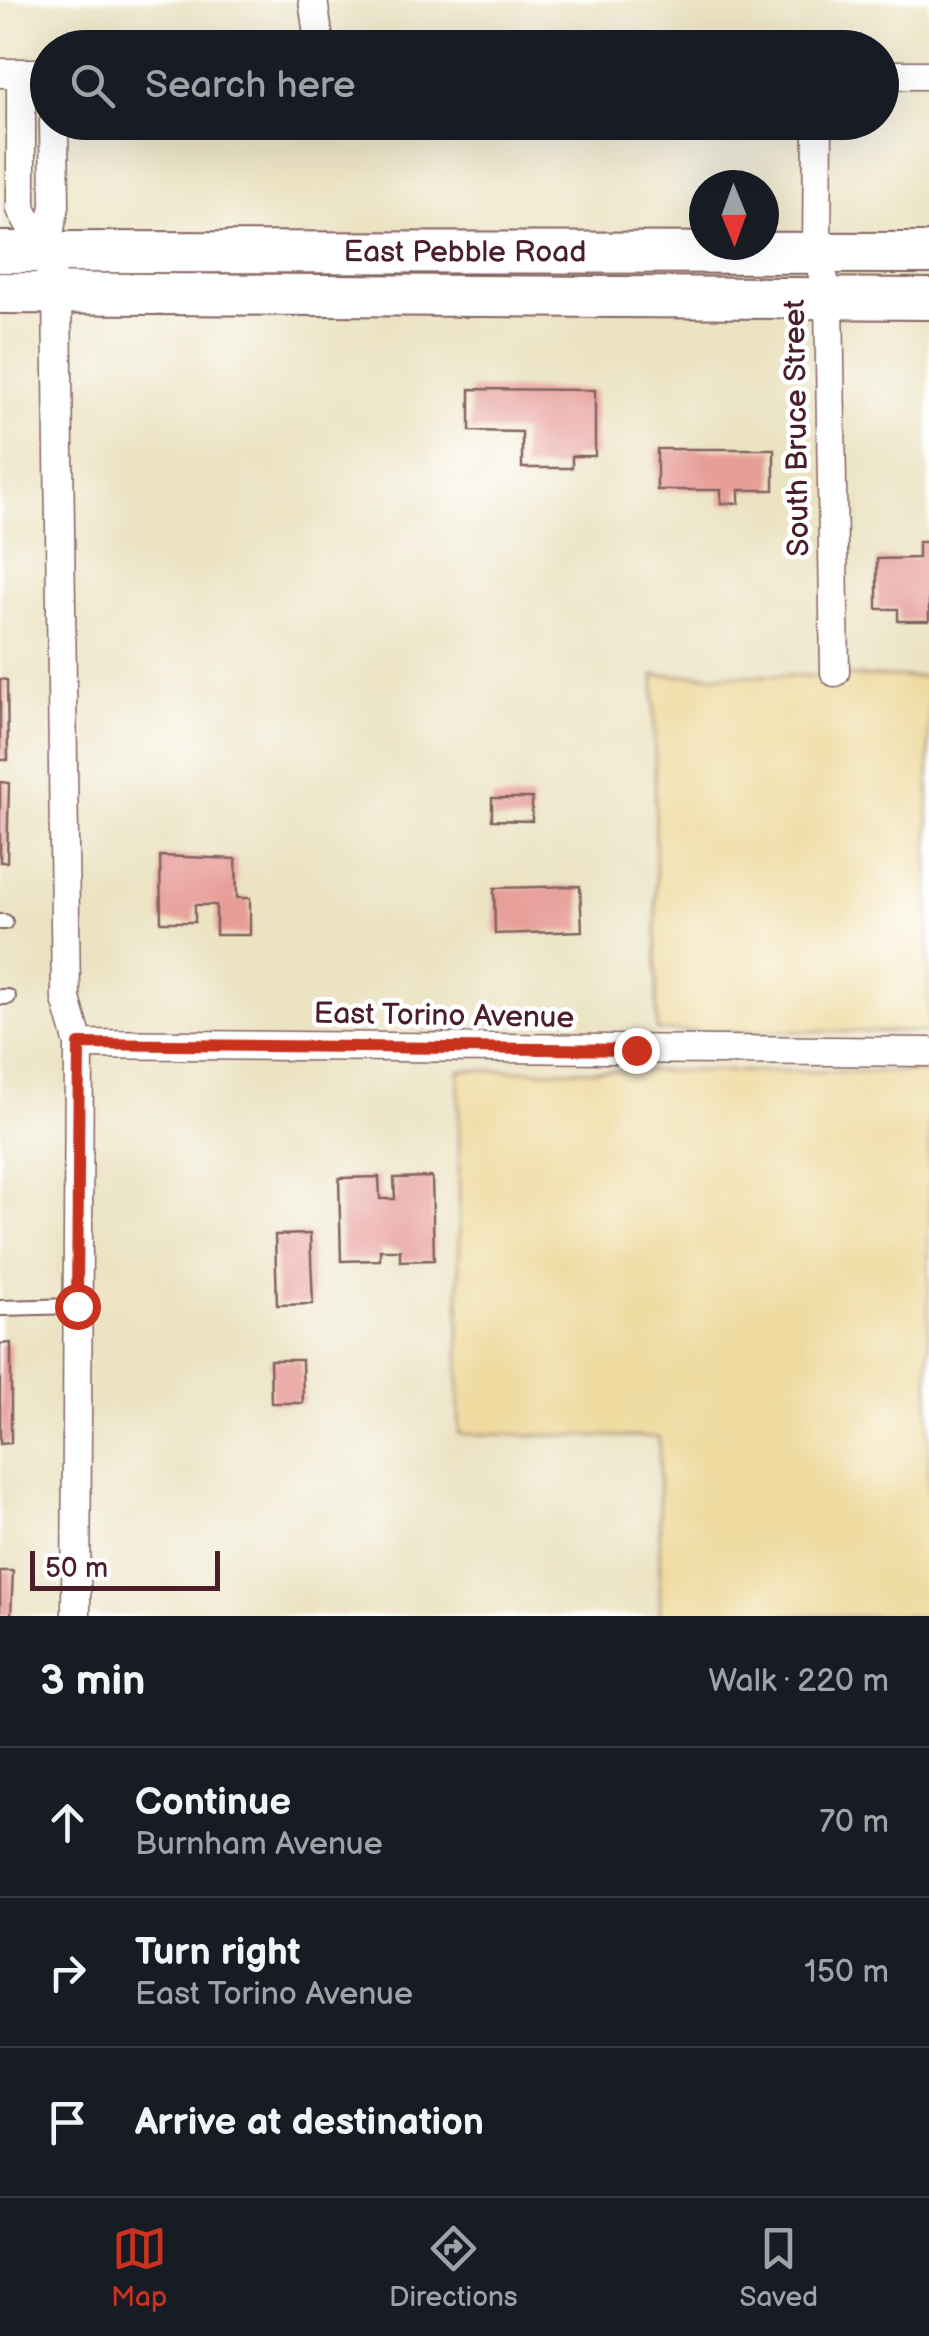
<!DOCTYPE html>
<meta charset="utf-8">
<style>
:root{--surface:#171b24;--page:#20242c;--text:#f1f3f6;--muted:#9ea1a6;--line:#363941;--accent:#c8321e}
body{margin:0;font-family:"Balsamiq Sans",sans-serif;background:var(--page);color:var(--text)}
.compass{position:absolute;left:689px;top:170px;width:90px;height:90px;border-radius:50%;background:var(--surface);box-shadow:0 10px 40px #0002;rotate:179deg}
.scale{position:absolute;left:30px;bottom:25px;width:190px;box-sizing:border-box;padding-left:10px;border:5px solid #4a1f2b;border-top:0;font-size:28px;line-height:35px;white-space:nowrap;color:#4a1f2b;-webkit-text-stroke:8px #fff;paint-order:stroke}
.stop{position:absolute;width:30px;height:30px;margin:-22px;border:8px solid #c8321e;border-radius:50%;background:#fff}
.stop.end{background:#c8321e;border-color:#fff;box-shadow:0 2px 10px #0008}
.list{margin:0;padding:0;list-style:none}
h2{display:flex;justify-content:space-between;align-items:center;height:130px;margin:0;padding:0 40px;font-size:42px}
h2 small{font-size:32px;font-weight:400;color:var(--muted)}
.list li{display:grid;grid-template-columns:65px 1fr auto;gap:30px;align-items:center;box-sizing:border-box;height:150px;padding:0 40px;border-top:2px solid var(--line)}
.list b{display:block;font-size:38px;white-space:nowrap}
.list p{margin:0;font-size:32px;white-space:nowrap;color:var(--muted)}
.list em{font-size:32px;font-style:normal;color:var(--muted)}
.icon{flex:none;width:55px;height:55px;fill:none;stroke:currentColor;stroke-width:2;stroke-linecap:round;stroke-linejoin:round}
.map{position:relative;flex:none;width:929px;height:1616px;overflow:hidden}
.search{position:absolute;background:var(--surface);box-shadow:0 10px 40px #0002;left:30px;right:30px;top:30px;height:110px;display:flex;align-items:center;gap:25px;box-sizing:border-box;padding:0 35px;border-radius:55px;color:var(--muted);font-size:38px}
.sheet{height:580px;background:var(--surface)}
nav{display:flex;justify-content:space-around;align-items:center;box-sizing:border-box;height:140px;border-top:2px solid var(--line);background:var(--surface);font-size:28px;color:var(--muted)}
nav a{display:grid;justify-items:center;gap:5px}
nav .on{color:var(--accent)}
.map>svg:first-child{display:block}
.sand{fill:#eeda9e;stroke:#9c7c64;stroke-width:2.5}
.building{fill:#e79e99}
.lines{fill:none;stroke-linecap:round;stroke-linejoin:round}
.lane-casing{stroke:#836460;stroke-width:18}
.street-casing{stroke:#836460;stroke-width:31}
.secondary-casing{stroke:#836460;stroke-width:44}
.lane{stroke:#fff;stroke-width:14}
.street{stroke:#fff;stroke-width:28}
.secondary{stroke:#fff;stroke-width:40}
.route{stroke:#c8321e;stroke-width:12}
.labels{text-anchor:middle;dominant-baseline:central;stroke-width:9;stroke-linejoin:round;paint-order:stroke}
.street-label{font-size:30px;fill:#4a1f2b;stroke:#fff}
</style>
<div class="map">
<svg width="929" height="1616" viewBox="0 0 929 1616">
<rect width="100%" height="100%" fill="#fff"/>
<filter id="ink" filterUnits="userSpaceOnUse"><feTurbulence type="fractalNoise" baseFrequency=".01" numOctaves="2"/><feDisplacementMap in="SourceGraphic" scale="20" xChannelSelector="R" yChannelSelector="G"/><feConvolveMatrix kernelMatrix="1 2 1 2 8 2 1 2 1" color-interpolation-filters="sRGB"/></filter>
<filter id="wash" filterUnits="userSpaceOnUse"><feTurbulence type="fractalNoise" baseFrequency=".0048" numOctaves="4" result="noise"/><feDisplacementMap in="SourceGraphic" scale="40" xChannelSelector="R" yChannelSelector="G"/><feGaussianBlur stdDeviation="2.25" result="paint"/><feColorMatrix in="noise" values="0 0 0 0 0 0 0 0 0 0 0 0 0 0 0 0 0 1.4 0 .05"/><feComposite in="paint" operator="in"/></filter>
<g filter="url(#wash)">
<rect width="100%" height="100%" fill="#ece3c3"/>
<path class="sand" d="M654,675l275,2v355l-272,-1z
M459,1070l470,2v544h-269l-1,-179 -200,-3z"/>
<g id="blocks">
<path class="building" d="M470,389l125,1v66h-23v12h-50v-36l-52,-1z
M657,449h117v41h-35v13l-18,1v-14h-64z
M918,542h11v79h-31v-12h-21v-50l41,-1z
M0,679l7,1 1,80h-8z
M0,782l9,1 -2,79h-7z
M492,798h40v23l-40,-1z
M160,856l76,3 1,39h13v37h-34v-30h-21v17h-34z
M580,886l2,45 -87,3 -1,-46z
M379,1177l1,22h15l-1,-21 38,-1 2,83 -34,1v-11h-20v10l-39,1 -2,-83z
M310,1234l3,70 -36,1 -2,-70z
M11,1343v100l-11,1v-100z
M270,1360h32l1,43h-32z
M0,1571h13l-2,45h-11z"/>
</g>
</g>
<g filter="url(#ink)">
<use href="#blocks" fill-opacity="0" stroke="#836460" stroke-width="2.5"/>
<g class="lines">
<g class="lane-casing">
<path id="lane" d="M0,922h5
M0,997h8
M0,1308l77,-2"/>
</g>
<g class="street-casing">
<path id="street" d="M313,0l7,48
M0,73h48
M21,73v136l24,43 12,42 9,705 13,45 -3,572
M882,75h47
M818,122l-1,130 12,47 6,373
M45,252l10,-46 -1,-84
M79,1044l850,8"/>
</g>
<g class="secondary-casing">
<g id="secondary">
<path id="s1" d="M0,252l929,1"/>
<path d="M0,293l929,6"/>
</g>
</g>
<use href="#lane" class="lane"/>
<use href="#street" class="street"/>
<use href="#secondary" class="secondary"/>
</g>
</g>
<g class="lines" filter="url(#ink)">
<path class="route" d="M77,1306l2,-262 557,6"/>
</g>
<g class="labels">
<g class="street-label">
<text stroke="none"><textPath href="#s1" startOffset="465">East Pebble Road</textPath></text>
<text transform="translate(797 428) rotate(-91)">South Bruce Street</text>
<text transform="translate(444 1016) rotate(1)">East Torino Avenue</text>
</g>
</g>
</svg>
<svg class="compass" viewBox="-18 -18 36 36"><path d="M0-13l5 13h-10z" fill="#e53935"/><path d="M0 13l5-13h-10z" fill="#9ea1a6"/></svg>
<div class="scale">50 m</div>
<div class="stop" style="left:77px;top:1306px"></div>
<div class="stop end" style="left:636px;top:1050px"></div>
<div class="search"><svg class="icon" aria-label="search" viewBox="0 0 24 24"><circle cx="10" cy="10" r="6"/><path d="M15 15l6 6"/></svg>Search here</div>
</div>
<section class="sheet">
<h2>3 min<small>Walk · 220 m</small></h2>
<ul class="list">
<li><svg class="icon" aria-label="ahead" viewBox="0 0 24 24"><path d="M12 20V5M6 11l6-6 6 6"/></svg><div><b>Continue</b><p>Burnham Avenue</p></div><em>70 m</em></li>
<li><svg class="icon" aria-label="right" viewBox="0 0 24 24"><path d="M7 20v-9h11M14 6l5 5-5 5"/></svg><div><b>Turn right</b><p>East Torino Avenue</p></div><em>150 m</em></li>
<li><svg class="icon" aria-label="arrive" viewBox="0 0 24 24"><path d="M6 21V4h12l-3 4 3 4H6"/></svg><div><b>Arrive at destination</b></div></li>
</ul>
</section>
<nav>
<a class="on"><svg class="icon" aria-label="map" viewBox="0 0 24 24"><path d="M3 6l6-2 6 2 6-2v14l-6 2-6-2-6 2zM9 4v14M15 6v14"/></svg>Map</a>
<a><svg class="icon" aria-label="directions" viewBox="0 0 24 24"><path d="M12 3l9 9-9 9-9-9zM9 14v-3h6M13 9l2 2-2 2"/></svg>Directions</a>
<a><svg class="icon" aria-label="saved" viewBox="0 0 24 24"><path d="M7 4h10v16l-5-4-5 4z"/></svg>Saved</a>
</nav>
